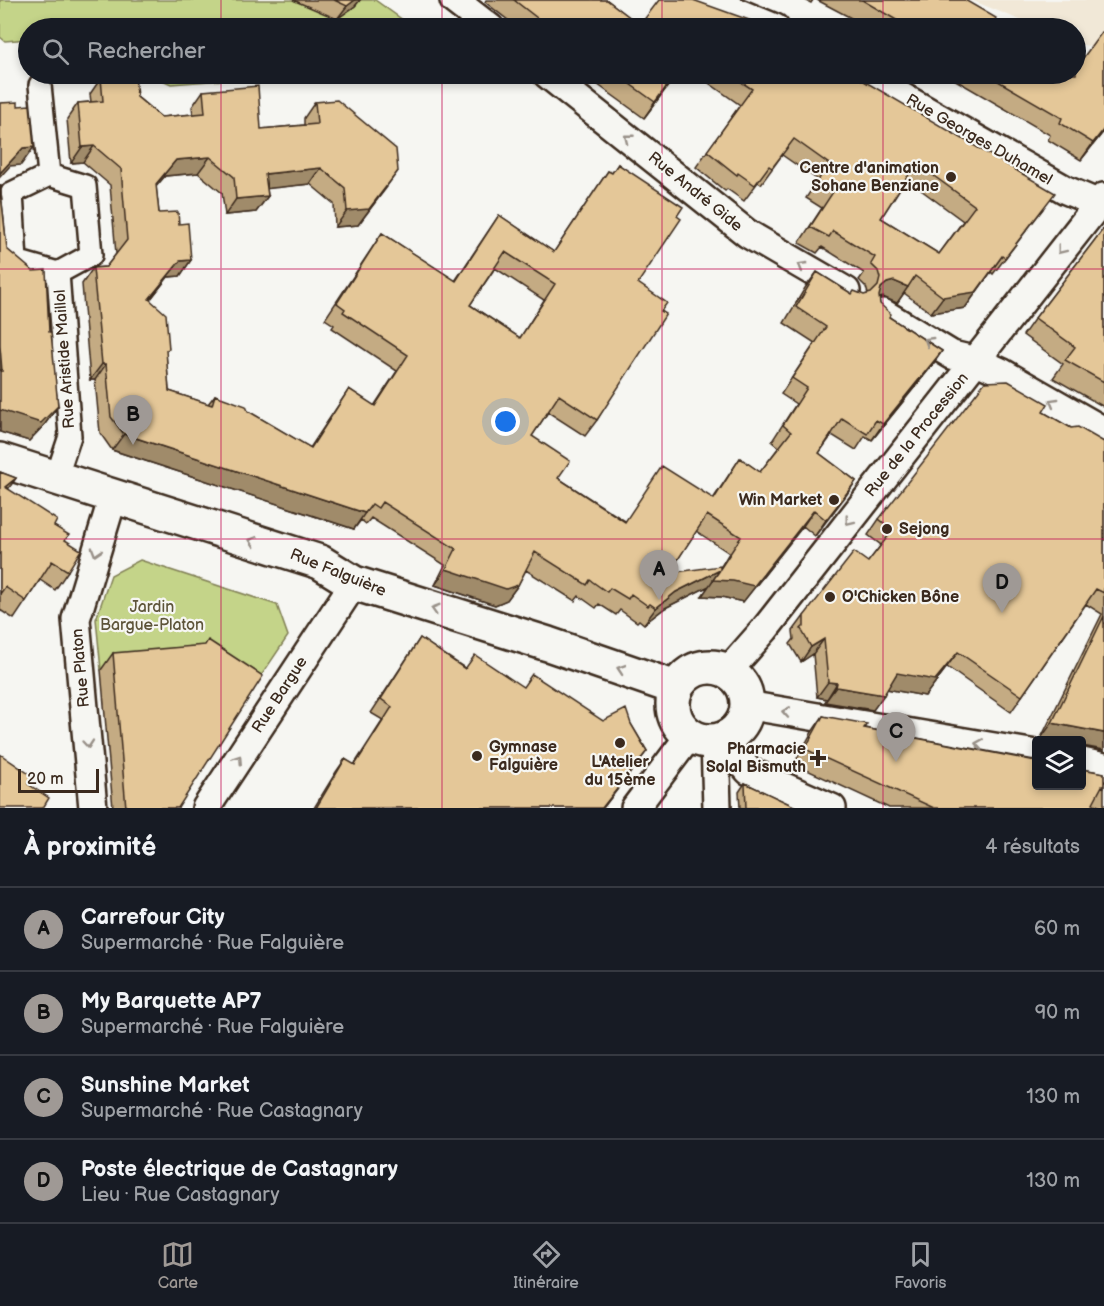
<!DOCTYPE html>
<html lang="fr">
<meta charset="utf-8">
<style>
:root{--surface:#171b24;--page:#20242c;--text:#f1f3f6;--muted:#9ea1a6;--line:#363941;--accent:#9f9995}
body{margin:0;font-family:"Balsamiq Sans",sans-serif;background:var(--page);color:var(--text)}
.controls{position:absolute;right:18px;bottom:18px;display:grid;overflow:hidden;border-radius:6px;box-shadow:0 3px 9px #0003}
.controls button{width:54px;height:54px;display:grid;place-items:center;padding:0;border:0;border-bottom:2px solid var(--line);background:var(--surface);color:var(--text);font:30px sans-serif}
.scale{position:absolute;left:18px;bottom:15px;width:81px;box-sizing:border-box;padding-left:6px;border:3px solid #3b2a1e;border-top:0;font-size:16px;line-height:21px;white-space:nowrap;color:#3b2a1e;-webkit-text-stroke:4px #f6f6f2;paint-order:stroke}
.you{position:absolute;left:506px;top:422px;width:21px;height:21px;margin:-15px;border:4px solid #fff;border-radius:50%;background:#1a73e8;box-shadow:0 0 0 9px #1a73e833}
.badge{display:grid;place-items:center;width:39px;height:39px;border-radius:50%;background:var(--accent);color:#111;font-size:20px;font-weight:700}
.pin{position:absolute;translate:-50% -50px;filter:drop-shadow(0 2px 3px #0008)}
.pin::after{content:'';position:absolute;top:32px;width:21px;height:18px;background:inherit;clip-path:polygon(0 0,100% 0,50% 100%)}
.list{margin:0;padding:0;list-style:none}
h2{display:flex;justify-content:space-between;align-items:center;height:78px;margin:0;padding:0 24px;font-size:26px}
h2 small{font-size:20px;font-weight:400;color:var(--muted)}
.list li{display:grid;grid-template-columns:39px 1fr auto;gap:18px;align-items:center;box-sizing:border-box;height:84px;padding:0 24px;border-top:2px solid var(--line)}
.list b{display:block;font-size:22px;white-space:nowrap}
.list p{margin:0;font-size:20px;white-space:nowrap;color:var(--muted)}
.list em{font-size:20px;font-style:normal;color:var(--muted)}
.icon{flex:none;width:33px;height:33px;fill:none;stroke:currentColor;stroke-width:2;stroke-linecap:round;stroke-linejoin:round}
.map{position:relative;flex:none;width:1104px;height:808px;overflow:hidden}
.search{position:absolute;background:var(--surface);box-shadow:0 3px 9px #0003;left:18px;right:18px;top:18px;height:66px;display:flex;align-items:center;gap:15px;box-sizing:border-box;padding:0 21px;border-radius:33px;color:var(--muted);font-size:22px}
.sheet{height:414px;background:var(--surface)}
nav{display:flex;justify-content:space-around;align-items:center;box-sizing:border-box;height:84px;border-top:2px solid var(--line);background:var(--surface);font-size:16px;color:var(--muted)}
nav a{display:grid;justify-items:center;gap:3px}
nav .on{color:var(--accent)}
.map>svg:first-child{display:block}
.built{fill:#f1e8d7}
.green{fill:#c4d489;stroke:#807f54;stroke-width:1.5}
.lines{fill:none;stroke-linecap:round;stroke-linejoin:round}
.pedestrian-casing{stroke:#3b2a1e;stroke-width:26}
.minor-casing{stroke:#3b2a1e;stroke-width:32}
.tertiary-casing{stroke:#3b2a1e;stroke-width:38}
.pedestrian{stroke:#f6f6f2;stroke-width:21}
.minor{stroke:#f6f6f2;stroke-width:27}
.tertiary{stroke:#f6f6f2;stroke-width:33}
.wall{fill:#c4ab83;stroke:#3b2a1e;stroke-width:1.5;fill-rule:evenodd}
.shaded-wall{fill:#a08b6a;stroke:#3b2a1e;stroke-width:1.5}
.building{fill:#e4c798;stroke:#3b2a1e;stroke-width:1.5;fill-rule:evenodd}
.oneway{stroke:#989088}
.grid{fill:none;stroke:#c2185b;stroke-width:1.5;stroke-opacity:0.55}
.poi-dot{fill:#3b2a1e;stroke:#f6f6f2;stroke-width:2}
.labels{text-anchor:middle;dominant-baseline:central;stroke-width:4.5;stroke-linejoin:round;paint-order:stroke}
.street-label{font-size:16px;fill:#3b2a1e;stroke:#f6f6f2}
.poi-label{font-size:16px;font-weight:bold;fill:#3b2a1e;stroke:#f6f6f2;text-anchor:end}
.park-label{font-size:16px;fill:#5d5439;stroke:#f6f6f2}
</style>
<div class="map">
<svg width="1104" height="808" viewBox="0 0 1104 808">
<rect width="100%" height="100%" fill="#f6f6f2"/>
<filter id="ink" filterUnits="userSpaceOnUse"><feTurbulence type="fractalNoise" baseFrequency=".0167" numOctaves="2"/><feDisplacementMap in="SourceGraphic" scale="12" xChannelSelector="R" yChannelSelector="G"/><feConvolveMatrix kernelMatrix="1 2 1 2 8 2 1 2 1" color-interpolation-filters="sRGB"/></filter>
<g filter="url(#ink)">
<path class="built" d="M971,0h133v50l-28,-7v-15h-36z"/>
<path class="green" d="M0,0h293c12,5 40,15 52,12 7,-2 11,-7 15,-12h15l39,28h-386v11l-23,2 -5,-4z
M149,74h153l-131,10z
M140,560l137,45 11,31 -31,46 -113,-15 -43,3 -5,-51 15,-44z"/>
<g class="lines">
<g class="pedestrian-casing">
<path id="pedestrian" d="M40,85l9,90 -37,18 4,68 42,12 12,163 -14,42
M49,175l36,11 6,69 -33,18"/>
</g>
<g class="minor-casing">
<path id="minor" d="M454,0l36,28
M708,0l67,28
M547,74l201,160 98,57
M862,74l204,116 38,16
M883,313l69,42 25,6 24,11 103,59
M728,671l37,-42 339,-432
M746,705l290,49
M722,739l27,32 83,37
M715,740l2,68
M1082,762l22,5
M93,808l-17,-189 37,-122
M206,808l148,-225
M635,808l55,-73"/>
</g>
<g class="tertiary-casing">
<path id="tertiary" d="M0,460l320,102 34,21 194,61 128,44
M673 704a37 37 0 1 1 74 0a37 37 0 1 1-74 0Z"/>
</g>
<use href="#pedestrian" class="pedestrian"/>
<use href="#minor" class="minor"/>
<use href="#tertiary" class="tertiary"/>
</g>
<path class="wall" d="M293,0h67l-5,6 -18,13z
M486,0h121l33,25 126,3h-248l-33,-26z
M805,0h8l-2,3z
M817,0h148l28,24 7,4h-130z
M1104,33v98l-23,29 -33,-20 2,-5 -105,-61h131l1,-8z
M583,74h94l-33,44z
M696,74h156l191,135 -50,65 -2,-2 -26,36 -34,5 -27,-20 -7,10 -14,-6 -4,1 1,6 9,13 53,34 -11,16 -59,73 -7,-4 -9,14 -24,-15 -13,18 37,28 -41,55 -12,-10 -60,76 -21,-5 -20,-1 7,-10 -44,22 -21,16 -5,-4 -2,2 -17,-12 -4,5 -17,-11 -3,4 -17,-12 -4,5 -49,-31 -8,15 -11,15 -12,5 -60,-20 10,-20 -74,-47 -5,6 -5,-4 -7,9 -242,-79 -12,-17 -5,-53h-5l-8,-96 11,-16 13,-1 10,-13 -6,-69 -27,-23 -12,1 -4,-44 11,-16 13,-1 -1,-8 11,-16 36,19 24,20 32,-3 -1,-7 11,-16 58,38 43,-4v-7l11,-16 72,85 -29,38 -23,2 -1,-23 -24,-20 -43,4 1,8 -12,16 -31,3 -3,-22 -24,-20 -33,3 -9,10 3,27 20,11 12,36 -11,16 -12,1 -18,23 16,54 3,37 39,13 7,-9 33,16 62,37 39,-59 25,17 23,-35 -65,-43 2,-3 -9,-6 57,-86 73,48 44,-66 55,37 54,-81 4,2 6,-9 59,52 -39,67 24,28 -65,109 -12,16 -37,-24 -16,24 26,42 67,43 88,-22 27,-41 20,14 19,-25 -7,-6 24,-37 -15,-10 34,-51 -31,-20 21,-35 12,-16 35,22 12,1 4,-1 -2,-7 -7,-7 5,-7 -42,-26 -5,6 -18,-10 23,-35 -16,-10 12,-18 -36,-25 -21,29 -3,-2 -14,19 -17,-12 -2,2 -29,-24 44,-62zM906,179l57,42 -24,33 -58,-36zM495,268l49,32 -24,38 -50,-33zM696,531l33,22 -9,15 -51,5z
M934,74h8l-2,3z
M0,184l7,65 42,83 9,74 -13,18 -16,17 -29,-9z
M1104,228v179l-51,-29 10,-14 -40,-29 12,-17z
M1043,412l28,16 33,14v308l-22,-9h-28l-13,-3 61,-124 -16,-10 -75,108 -64,-45 -22,29 -38,-7 -14,21 -48,-8 2,-3 -10,-2 -4,-43 -12,8 -11,-18 4,-5 -1,-8 11,-15 64,-54 13,-17 -13,-10 11,-16z
M0,472l16,6 -8,11 46,37 11,14 3,31 -13,19 -15,-10 -26,39 -14,-9z
M420,638l45,30 58,19 80,34 28,3 16,27 -44,57h-289l22,-36 9,-13 9,6 29,-45 -12,-7z
M113,653l65,155h-65l-12,-138z
M823,716l41,12 240,45v35l-8,-3 5,3h-212l-95,-44 18,-32z
M745,783l53,25h-58l-1,-16z"/>
<path class="shaded-wall" d="M355,0h5l-5,6 -18,13 10,-13z
M676,74h1l-33,44 11,-16z
M1104,129v2l-23,29 12,-17z
M94,146l-11,16 -12,1 11,-16z
M34,147l-13,18 -11,1 -10,11v-4l23,-25z
M210,157l-12,16 -33,3 -20,24 11,-16 20,-24z
M321,168l-11,16 -56,6 11,-16z
M398,171l-40,54 -23,2 12,-16z
M268,196l-12,16 -31,3 11,-16z
M1002,256l-37,52 -34,5 12,-16z
M191,260l-11,16 -12,1 -30,38 11,-16 31,-38z
M894,281l14,6 -11,16 -14,-6 -7,2 5,-11 6,-5z
M942,351l-11,16 -59,73 11,-16z
M102,364h4l-11,16h-5z
M58,406l-13,18 -16,17 -29,-9v-22z
M124,434l241,79 -11,16 -242,-79z
M16,478l-13,18 2,-9z
M856,481l-11,16 -30,39 11,-16z
M814,510l-11,16 -60,76 -21,-5 -20,-1 11,-16z
M446,569l72,16 -11,15 -12,5 -60,-20z
M720,570l-11,16 -44,22 -21,16 12,-16 20,-16z
M824,639l-11,15 -12,8 10,-15z
M958,652l-33,44 -39,-7 11,-16z
M828,682l9,1 -10,16 -10,-2z
M836,687l48,8 -11,15 -48,-8z
M1052,723l52,10v17l-22,-4v-5h-28l-13,-3z
M647,751l-44,57h-1z"/>
<path class="building" d="M334,0h21l-8,6z
M514,0h93l33,25 19,-25h34l56,20 17,8h-216z
M862,0h103l31,18 -3,6 7,4h-90z
M1102,32l2,1v96l-11,14 -33,-20 2,-5 -76,-44h90v-9l1,1z
M616,74h60l-21,28z
M729,74h123l203,119 -50,65 -3,-2 -26,36 -33,5 -28,-21 -7,11 -14,-6 -7,2 -6,5 -2,8 1,8 11,10 -2,3 53,34 -59,73 -7,-4 -9,14 -25,-16 -23,35 37,28 -30,39 -12,-10 -60,76 -21,-5 -20,-1 7,-10 -44,22 -20,16 -6,-4 -2,2 -17,-12 -3,5 -18,-11 -3,4 -17,-12 -3,5 -52,-33 -17,33 -12,4 -60,-20 10,-20 -74,-47 -4,6 -6,-4 -7,9 -241,-79 -13,-17 -5,-53h-4l-9,-96 13,-1 21,-27 -6,-71 -27,-23 -12,1 -4,-44 25,-2 -2,-23 34,-3 2,22 24,20 44,-4 -2,-22 55,-5 3,43 56,-5 -2,-22 22,-2 59,49 2,22 -29,38 -22,2 -2,-23 -24,-20 -56,6 3,22 -32,3 -2,-22 -24,-20 -34,3 -20,24 3,29 19,-1 1,12 9,-1 3,37 -11,1 -31,38 17,15 3,35 -3,1 3,41 43,14 3,-10 31,11 2,5 63,37 38,-59 26,17 33,-51 -65,-43 2,-3 -8,-6 45,-70 74,48 43,-66 55,37 54,-81 4,2 6,-9 65,43 -6,9 4,3 -43,64 29,20 -6,8 5,3 -69,106 -38,-25 -27,41 38,25 -12,17 67,44 37,-56 52,33 26,-41 20,14 31,-40 -8,-7 24,-37 -15,-10 34,-51 -30,-20 21,-35 35,22 2,-3 10,4 7,-2 7,-7 2,-8 -2,-7 -7,-7 4,-7 -42,-26 -4,6 -19,-10 23,-35 -16,-10 12,-18 -35,-25 -22,29 -3,-2 -14,19 -17,-12 -1,2 -30,-24 45,-62zM916,163l59,43 -36,48 -58,-36zM505,252l50,32 -35,54 -50,-33zM707,515l34,22 -21,32v-3l-51,7z
M18,102v4l12,-1 4,42 -11,1 -23,25v-70z
M0,184l7,65 26,22 13,-1 3,62h2l7,74 -17,17 -41,-13v-40l2,1 -2,-25z
M1104,228v154l-39,-22 10,-13 -40,-29z
M1008,381l40,23 -5,8 28,16 7,-1 26,15v151l-8,-4 -74,107 -64,-44 -23,28 -38,-7 -13,22 -48,-8 1,-4 -9,-1 -4,-43 -13,8 -10,-18 3,-3v-10l50,-64 14,10 25,-32 -14,-11 106,-137z
M0,472l16,6 -11,9 52,33 -3,6 15,9 -4,5 16,10 -13,21 -16,-10 -26,40 -21,-14 -5,7z
M1104,616v117l-52,-10z
M420,638l45,31 10,-14 48,32 9,-13 71,47 23,-12 5,15 16,27 -45,57h-286l29,-49 10,6 37,-58 -11,-8z
M208,640l55,36 -85,132h-52l-13,-155 92,-8z
M823,716l44,8 -3,4 172,33v25h46v-17l22,4v14l-2,-1 -9,17 8,5h-167l-129,-59z
M0,754l32,22 -4,8 21,14 -6,10h-43z
M745,783l53,25h-52z"/>
<defs><path id="oneway-chevron" d="M-2-3.5L2.5 0L-2 3.5" fill="none" stroke-width="1.6" stroke-linecap="round" stroke-linejoin="round" transform="scale(1.5)"/></defs>
<g class="oneway">
<use href="#oneway-chevron" transform="translate(628 138) rotate(-142)"/>
<use href="#oneway-chevron" transform="translate(1061 250) rotate(128)"/>
<use href="#oneway-chevron" transform="translate(802 266) rotate(-150)"/>
<use href="#oneway-chevron" transform="translate(928 341) rotate(-149)"/>
<use href="#oneway-chevron" transform="translate(1053 402) rotate(-150)"/>
<use href="#oneway-chevron" transform="translate(849 521) rotate(128)"/>
<use href="#oneway-chevron" transform="translate(253 541) rotate(-162)"/>
<use href="#oneway-chevron" transform="translate(96 552) rotate(107)"/>
<use href="#oneway-chevron" transform="translate(435 609) rotate(-163)"/>
<use href="#oneway-chevron" transform="translate(621 669) rotate(-161)"/>
<use href="#oneway-chevron" transform="translate(786 712) rotate(-170)"/>
<use href="#oneway-chevron" transform="translate(88 744) rotate(85)"/>
<use href="#oneway-chevron" transform="translate(979 744) rotate(-171)"/>
<use href="#oneway-chevron" transform="translate(238 759) rotate(-57)"/>
</g>
</g>
<path class="grid" d="M221,0v28M442,0v28M662,0v28M883,0v28M221,74v734M442,74v734M662,74v734M883,74v734M0,269h1104M0,539h1104"/>
<g class="poi-dot">
<circle cx="951" cy="177" r="6"/>
<circle cx="834" cy="500" r="6"/>
<circle cx="887" cy="529" r="6"/>
<circle cx="830" cy="597" r="6"/>
<circle cx="620" cy="743" r="6"/>
<circle cx="477" cy="756" r="6"/>
<path d="M815 749h6v6h6v6h-6v6h-6v-6h-6v-6h6z"/>
</g>
<g class="labels">
<g class="street-label">
<text transform="translate(979 140) rotate(30)">Rue Georges Duhamel</text>
<text transform="translate(695 192) rotate(39)">Rue André Gide</text>
<text transform="translate(65 359) rotate(-94)">Rue Aristide Maillol</text>
<text transform="translate(917 435) rotate(-51)">Rue de la Procession</text>
<text transform="translate(338 573) rotate(22)">Rue Falguière</text>
<text transform="translate(81 668) rotate(-95)">Rue Platon</text>
<text transform="translate(280 695) rotate(-57)">Rue Bargue</text>
</g>
<g class="poi-label">
<text x="939" y="168">Centre d'animation<tspan x="939" dy="18">Sohane Benziane</tspan></text>
<text x="822" y="500">Win Market</text>
<text x="899" y="529" text-anchor="start">Sejong</text>
<text x="842" y="597" text-anchor="start">O'Chicken Bône</text>
<text x="489" y="747" text-anchor="start">Gymnase<tspan x="489" dy="18">Falguière</tspan></text>
<text x="806" y="749">Pharmacie<tspan x="806" dy="18">Solal Bismuth</tspan></text>
<text x="620" y="762" text-anchor="middle">L'Atelier<tspan x="620" dy="18">du 15ème</tspan></text>
</g>
<g class="park-label">
<text x="152" y="607">Jardin<tspan x="152" dy="18">Bargue-Platon</tspan></text>
</g>
</g>
</svg>
<div class="controls">
<button><svg class="icon" aria-label="layers" viewBox="0 0 24 24"><path d="M12 4l9 5-9 5-9-5zM3 14l9 5 9-5"/></svg></button>
</div>
<div class="scale">20 m</div>
<div class="you"></div>
<div class="pin badge" style="left:659px;top:600px">A</div>
<div class="pin badge" style="left:133px;top:445px">B</div>
<div class="pin badge" style="left:896px;top:762px">C</div>
<div class="pin badge" style="left:1002px;top:613px">D</div>
<div class="search"><svg class="icon" aria-label="search" viewBox="0 0 24 24"><circle cx="10" cy="10" r="6"/><path d="M15 15l6 6"/></svg>Rechercher</div>
</div>
<section class="sheet">
<h2>À proximité<small>4 résultats</small></h2>
<ul class="list">
<li><span class="badge">A</span><div><b>Carrefour City</b><p>Supermarché · Rue Falguière</p></div><em>60 m</em></li>
<li><span class="badge">B</span><div><b>My Barquette AP7</b><p>Supermarché · Rue Falguière</p></div><em>90 m</em></li>
<li><span class="badge">C</span><div><b>Sunshine Market</b><p>Supermarché · Rue Castagnary</p></div><em>130 m</em></li>
<li><span class="badge">D</span><div><b>Poste électrique de Castagnary</b><p>Lieu · Rue Castagnary</p></div><em>130 m</em></li>
</ul>
</section>
<nav>
<a class="on"><svg class="icon" aria-label="map" viewBox="0 0 24 24"><path d="M3 6l6-2 6 2 6-2v14l-6 2-6-2-6 2zM9 4v14M15 6v14"/></svg>Carte</a>
<a><svg class="icon" aria-label="directions" viewBox="0 0 24 24"><path d="M12 3l9 9-9 9-9-9zM9 14v-3h6M13 9l2 2-2 2"/></svg>Itinéraire</a>
<a><svg class="icon" aria-label="saved" viewBox="0 0 24 24"><path d="M7 4h10v16l-5-4-5 4z"/></svg>Favoris</a>
</nav>
